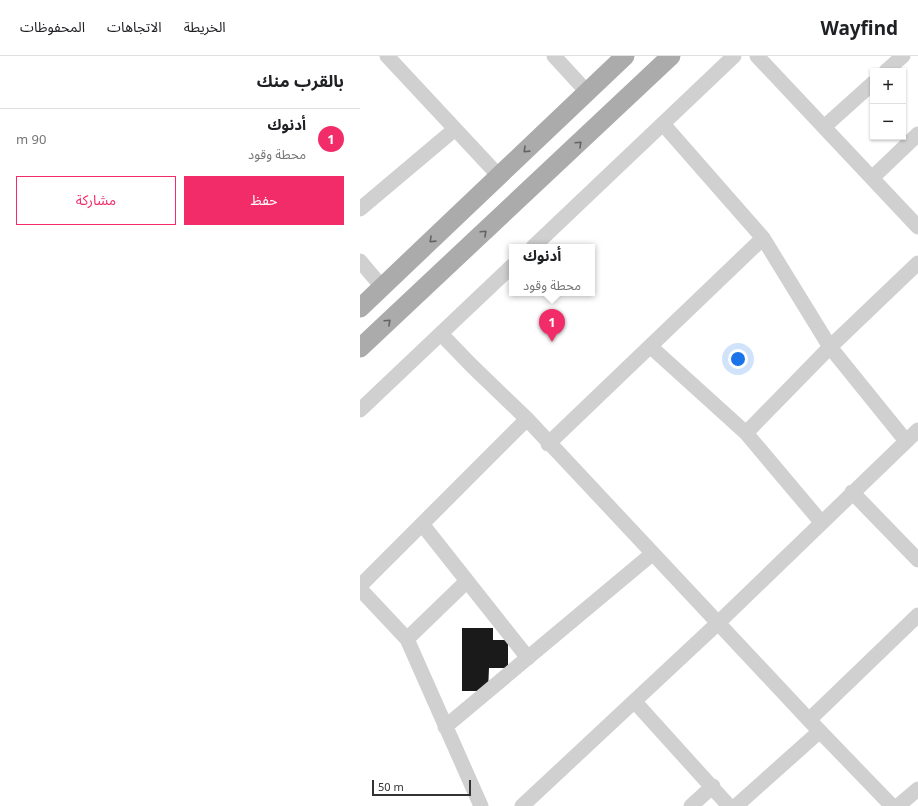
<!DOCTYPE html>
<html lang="ar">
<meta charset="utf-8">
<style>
:root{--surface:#fff;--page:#f2f2f2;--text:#202124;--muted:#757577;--line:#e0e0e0;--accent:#f22c68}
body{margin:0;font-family:"Noto Sans","Noto Sans Arabic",sans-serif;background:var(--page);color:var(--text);direction:rtl}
.controls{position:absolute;right:12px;top:12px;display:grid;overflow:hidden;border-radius:0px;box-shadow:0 1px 3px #0004}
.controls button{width:36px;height:36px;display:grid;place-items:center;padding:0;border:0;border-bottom:1px solid var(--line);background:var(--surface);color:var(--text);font:20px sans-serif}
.scale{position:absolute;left:12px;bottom:10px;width:99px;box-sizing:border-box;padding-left:4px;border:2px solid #333;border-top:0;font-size:11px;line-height:14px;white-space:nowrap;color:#333;-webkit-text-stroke:3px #fff;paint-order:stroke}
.you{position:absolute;left:378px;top:303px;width:14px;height:14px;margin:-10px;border:3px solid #fff;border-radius:50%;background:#1a73e8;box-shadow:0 0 0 6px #1a73e833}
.badge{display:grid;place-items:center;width:26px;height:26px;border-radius:50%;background:var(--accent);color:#fff;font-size:13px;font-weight:700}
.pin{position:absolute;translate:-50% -33px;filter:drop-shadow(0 1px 2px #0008)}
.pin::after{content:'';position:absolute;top:21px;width:14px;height:12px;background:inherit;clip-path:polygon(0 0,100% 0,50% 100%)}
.popup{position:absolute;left:149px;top:188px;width:86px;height:52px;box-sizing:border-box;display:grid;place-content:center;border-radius:0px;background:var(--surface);filter:drop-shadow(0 1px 3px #0005);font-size:13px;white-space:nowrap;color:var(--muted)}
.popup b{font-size:15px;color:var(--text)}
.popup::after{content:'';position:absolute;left:50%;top:100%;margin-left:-8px;border:8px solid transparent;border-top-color:var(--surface)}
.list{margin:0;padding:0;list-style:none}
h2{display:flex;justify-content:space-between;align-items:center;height:52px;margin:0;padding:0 16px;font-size:17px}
h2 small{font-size:13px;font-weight:400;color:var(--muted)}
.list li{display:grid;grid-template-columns:26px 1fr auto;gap:12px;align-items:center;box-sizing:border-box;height:56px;padding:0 16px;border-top:1px solid var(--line)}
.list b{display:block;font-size:15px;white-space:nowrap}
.list p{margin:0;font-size:13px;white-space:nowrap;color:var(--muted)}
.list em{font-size:13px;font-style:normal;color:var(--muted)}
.actions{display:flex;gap:8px;padding:12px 16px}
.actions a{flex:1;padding:9px 0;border:1px solid var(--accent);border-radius:0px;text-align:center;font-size:14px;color:var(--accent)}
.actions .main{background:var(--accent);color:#fff}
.map{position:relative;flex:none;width:558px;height:750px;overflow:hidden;direction:ltr}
header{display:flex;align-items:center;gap:24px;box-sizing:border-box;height:56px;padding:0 20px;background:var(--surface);border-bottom:1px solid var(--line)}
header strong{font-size:19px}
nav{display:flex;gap:22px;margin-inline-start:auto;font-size:14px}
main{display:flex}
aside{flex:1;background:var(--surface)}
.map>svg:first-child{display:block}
.building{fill:#1a1a1a}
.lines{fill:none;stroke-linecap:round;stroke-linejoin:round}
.minor{stroke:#d0d0d0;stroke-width:15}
.major{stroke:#ababab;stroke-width:19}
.oneway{stroke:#636363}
</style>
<header>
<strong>Wayfind</strong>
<nav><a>الخريطة</a><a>الاتجاهات</a><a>المحفوظات</a></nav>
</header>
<main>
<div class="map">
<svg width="558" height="750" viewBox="0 0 558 750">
<rect width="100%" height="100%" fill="#fff"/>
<path class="building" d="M102,572h31v12h15v28h-19l-1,23h-26z"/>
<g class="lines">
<path class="minor" d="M27,0l112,120
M194,0l33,36
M397,0l161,171
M526,15l17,-15
M303,68l100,114 67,109 76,94
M464,71l49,-44
M512,122l46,-44
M0,153l95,-80
M173,191l201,-191
M0,205l22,26
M81,278l31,32 55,53 282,301 83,86
M291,291l95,86 75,89
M0,354l152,-144
M386,377l84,-86 88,-84
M188,388l215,-206
M492,436l66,68
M62,468l106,134
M0,530l167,-167
M0,533l47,50 74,167
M47,583l60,-58
M275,646l94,104
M449,664l109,-105
M85,671l207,-173
M162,750l196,-183 200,-193
M331,750l22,-20
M376,750l84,-75
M538,750l20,-17"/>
<path class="major" d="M0,252l265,-252
M0,292l311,-292"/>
</g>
<defs><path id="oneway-chevron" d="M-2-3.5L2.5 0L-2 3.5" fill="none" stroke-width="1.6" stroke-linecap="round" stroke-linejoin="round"/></defs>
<g class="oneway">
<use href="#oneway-chevron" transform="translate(219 88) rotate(-43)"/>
<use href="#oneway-chevron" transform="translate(166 94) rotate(136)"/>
<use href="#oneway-chevron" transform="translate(124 177) rotate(-43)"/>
<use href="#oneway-chevron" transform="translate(72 184) rotate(136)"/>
<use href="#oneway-chevron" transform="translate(28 266) rotate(-43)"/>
</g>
</svg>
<div class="controls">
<button>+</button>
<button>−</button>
</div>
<div class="scale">50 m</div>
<div class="you"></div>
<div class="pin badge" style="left:192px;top:286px">1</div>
<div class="popup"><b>أدنوك</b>محطة وقود</div>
</div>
<aside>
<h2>بالقرب منك<small></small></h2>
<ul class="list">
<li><span class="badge">1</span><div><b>أدنوك</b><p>محطة وقود</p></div><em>90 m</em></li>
</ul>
<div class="actions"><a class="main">حفظ</a><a>مشاركة</a></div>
</aside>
</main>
